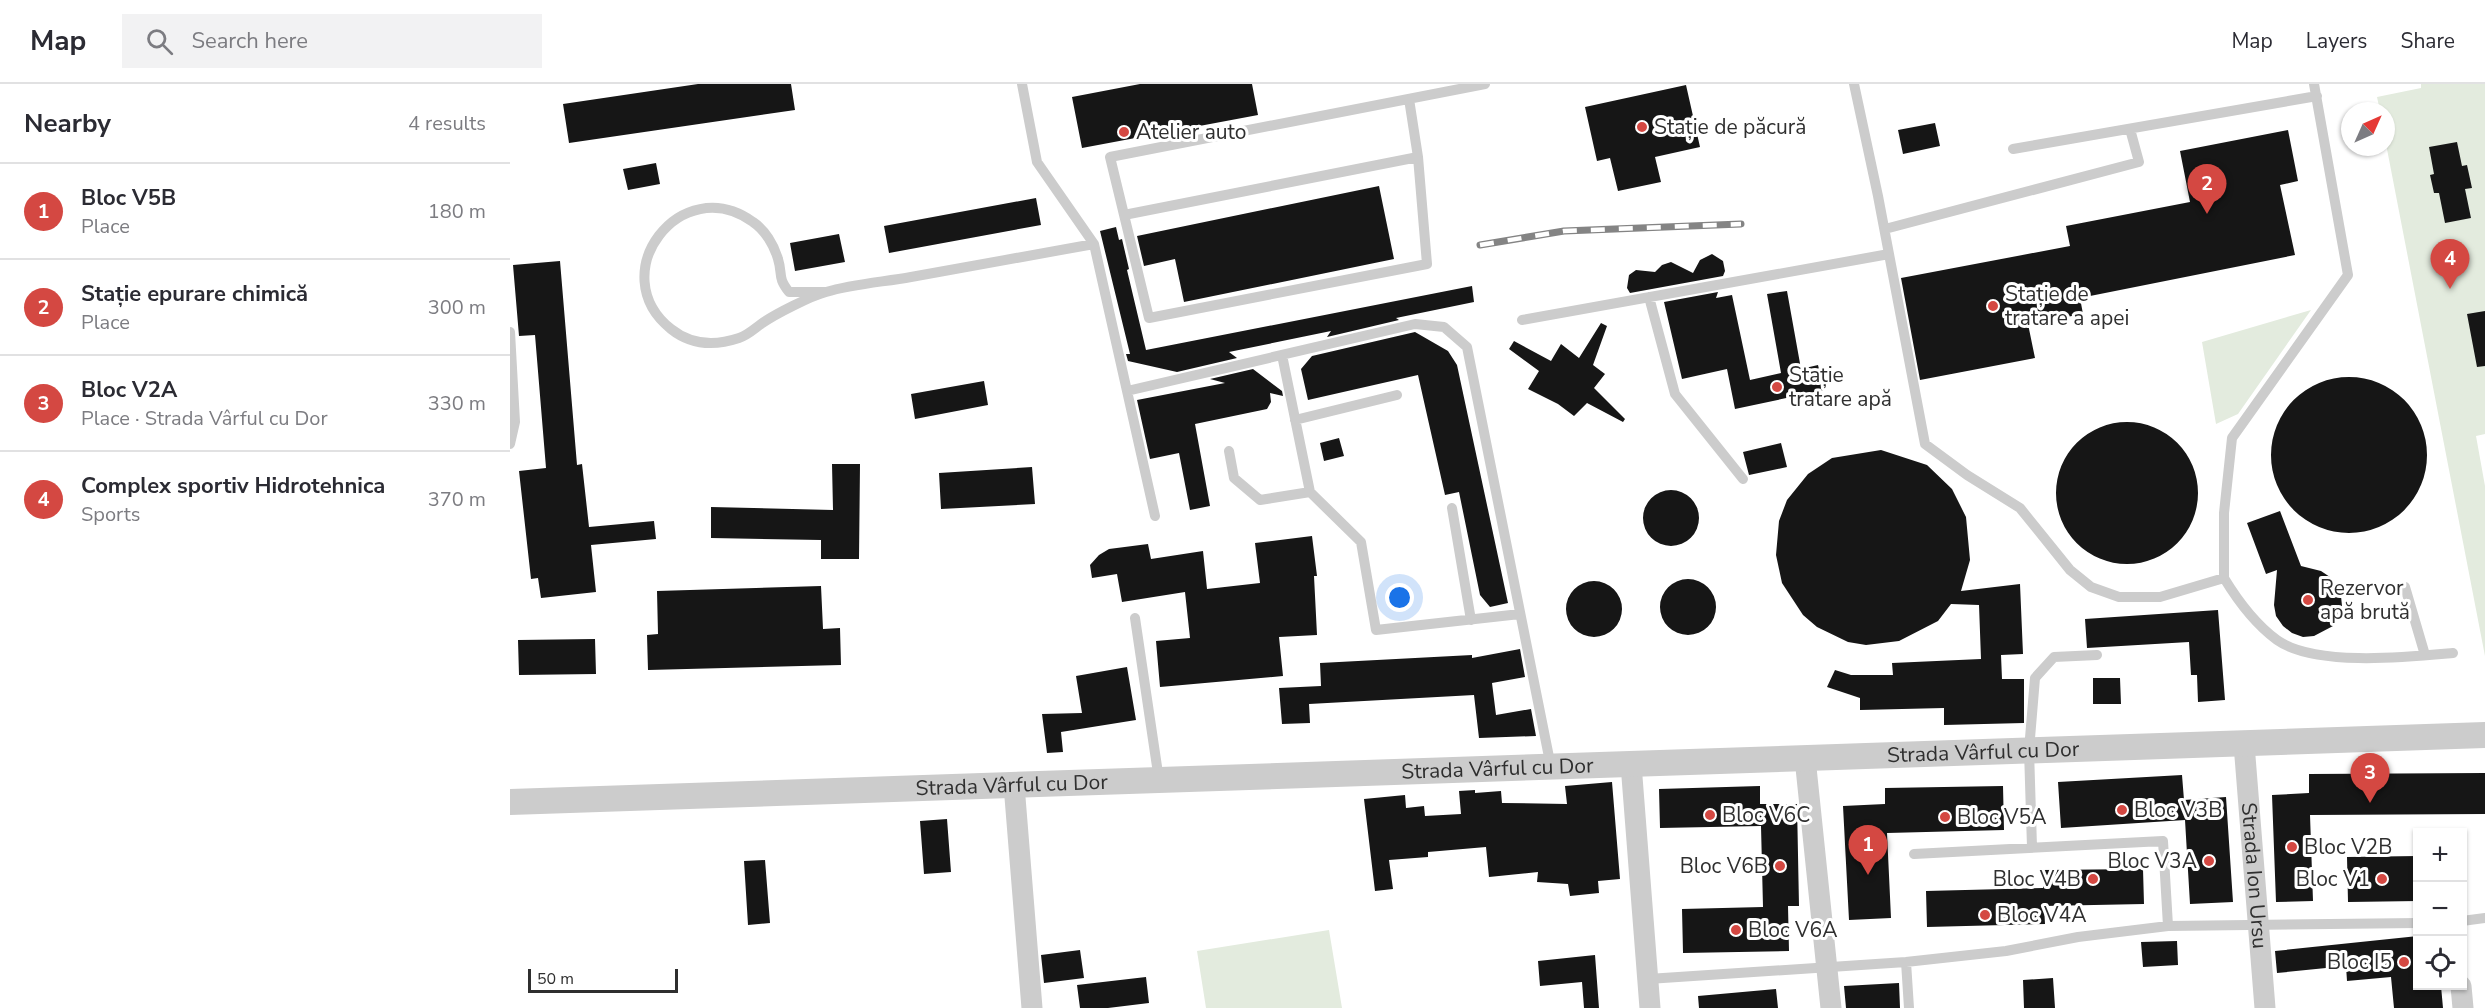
<!DOCTYPE html>
<meta charset="utf-8">
<style>
:root{--surface:#fff;--page:#f2f2f3;--text:#2b2b33;--muted:#7c7c81;--line:#e1e1e2;--accent:#d44842}
body{margin:0;font-family:"Nunito Sans",sans-serif;background:var(--page);color:var(--text)}
.controls{position:absolute;right:18px;bottom:18px;display:grid;overflow:hidden;border-radius:0px;box-shadow:0 2px 4px #0004}
.controls button{width:54px;height:54px;display:grid;place-items:center;padding:0;border:0;border-bottom:2px solid var(--line);background:var(--surface);color:var(--text);font:30px sans-serif}
.compass{position:absolute;left:1831px;top:18px;width:54px;height:54px;border-radius:50%;background:var(--surface);box-shadow:0 2px 4px #0004;rotate:45deg}
.scale{position:absolute;left:18px;bottom:15px;width:150px;box-sizing:border-box;padding-left:6px;border:3px solid #2f2f2f;border-top:0;font-size:16px;line-height:21px;white-space:nowrap;color:#2f2f2f;-webkit-text-stroke:4px #fff;paint-order:stroke}
.you{position:absolute;left:890px;top:514px;width:21px;height:21px;margin:-15px;border:4px solid #fff;border-radius:50%;background:#1a73e8;box-shadow:0 0 0 9px #1a73e833}
.badge{display:grid;place-items:center;width:39px;height:39px;border-radius:50%;background:var(--accent);color:#fff;font-size:20px;font-weight:700}
.pin{position:absolute;translate:-50% -50px;filter:drop-shadow(0 2px 3px #0008)}
.pin::after{content:'';position:absolute;top:32px;width:21px;height:18px;background:inherit;clip-path:polygon(0 0,100% 0,50% 100%)}
.list{margin:0;padding:0;list-style:none}
h2{display:flex;justify-content:space-between;align-items:center;height:78px;margin:0;padding:0 24px;font-size:26px}
h2 small{font-size:20px;font-weight:400;color:var(--muted)}
.list li{display:grid;grid-template-columns:39px 1fr auto;gap:18px;align-items:center;box-sizing:border-box;height:96px;padding:0 24px;border-top:2px solid var(--line)}
.list b{display:block;font-size:22px;white-space:nowrap}
.list p{margin:0;font-size:20px;white-space:nowrap;color:var(--muted)}
.list em{font-size:20px;font-style:normal;color:var(--muted)}
.icon{flex:none;width:33px;height:33px;fill:none;stroke:currentColor;stroke-width:2;stroke-linecap:round;stroke-linejoin:round}
.map{position:relative;flex:none;width:1975px;height:924px;overflow:hidden}
header{display:flex;align-items:center;gap:36px;box-sizing:border-box;height:84px;padding:0 30px;background:var(--surface);border-bottom:2px solid var(--line)}
header strong{font-size:28px}
nav{display:flex;gap:33px;margin-inline-start:auto;font-size:21px}
.search{width:420px;height:54px;background:var(--page);display:flex;align-items:center;gap:15px;box-sizing:border-box;padding:0 21px;border-radius:0px;color:var(--muted);font-size:22px}
main{display:flex}
aside{flex:1;background:var(--surface)}
.map>svg:first-child{display:block}
.green{fill:#e3ebde}
.building{fill:#161616}
.lines{fill:none;stroke-linecap:round;stroke-linejoin:round}
.service{stroke:#ccc;stroke-width:10}
.minor{stroke:#ccc;stroke-width:21}
.tertiary{stroke:#ccc;stroke-width:26}
.rail-casing{stroke:#848484;stroke-width:7}
.rail{stroke:#fff;stroke-width:4.5;stroke-dasharray:14;stroke-linecap:butt}
.poi-dot{fill:#d44842;stroke:#fff;stroke-width:2}
.labels{text-anchor:middle;dominant-baseline:central;stroke-width:6;stroke-linejoin:round;paint-order:stroke}
.poi-label{font-size:21px;fill:#2f2f2f;stroke:#fff;text-anchor:start}
.street-label{font-size:21px;fill:#2f2f2f;stroke:#fff}
</style>
<header>
<strong>Map</strong>
<div class="search"><svg class="icon" aria-label="search" viewBox="0 0 24 24"><circle cx="10" cy="10" r="6"/><path d="M15 15l6 6"/></svg>Search here</div>
<nav><a>Map</a><a>Layers</a><a>Share</a></nav>
</header>
<main>
<aside>
<h2>Nearby<small>4 results</small></h2>
<ul class="list">
<li><span class="badge">1</span><div><b>Bloc V5B</b><p>Place</p></div><em>180 m</em></li>
<li><span class="badge">2</span><div><b>Stație epurare chimică</b><p>Place</p></div><em>300 m</em></li>
<li><span class="badge">3</span><div><b>Bloc V2A</b><p>Place · Strada Vârful cu Dor</p></div><em>330 m</em></li>
<li><span class="badge">4</span><div><b>Complex sportiv Hidrotehnica</b><p>Sports</p></div><em>370 m</em></li>
</ul>
</aside>
<div class="map">
<svg width="1975" height="924" viewBox="0 0 1975 924">
<rect width="100%" height="100%" fill="#fff"/>
<path class="green" d="M1911,0h64v350l-9,2 9,50v170l-99,-512v-33h-6l-3,-14 44,-9z
M1801,226l-73,104 -22,10 -14,-82z
M819,846l13,78h-136l-9,-57z"/>
<path class="building" d="M188,0h93l4,26 -226,33 -6,-39z
M630,0h112l6,31 -176,33 -10,-51z
M1176,1l14,62 -45,10 6,25 -43,9 -8,-33 -13,3 -12,-54z
M1425,39l5,23 -37,8 -5,-24z
M1778,46l10,51 -18,4 15,70 -215,43 3,16 -55,10 7,34 -115,22 -19,-102 169,-32 -4,-20 124,-24 -10,-51z
M1947,58l5,24 5,-1 5,23 -7,1 6,29 -26,5 -6,-30h-5l-4,-18 4,-1 -5,-27z
M146,79l4,21 -32,6 -5,-21z
M869,102l15,73 -210,43 -9,-43 -31,7 -7,-30z
M526,114l5,27 -152,28 -5,-27z
M606,143l3,13 3,-1 7,30 -2,1 19,80 326,-64 2,16 -78,16 3,2 -72,17 4,-6 -102,21 8,6 -60,14 -49,-11 -2,-7h4l-30,-123z
M329,150l6,28 -50,9 -5,-28z
M1202,170l11,7 2,10 -2,5 -93,17 -3,-5 2,-13 7,-5 19,2 7,-7 9,-3 22,11 7,-13z
M50,177l17,204 5,-1 7,63 65,-6 2,18 -65,6 5,47 -55,6 -3,-20 -7,1 -12,-108 27,-3 -11,-133 -16,1 -6,-71z
M1277,207l14,78 17,-4 6,25 -89,19 -8,-40 -45,10 -18,-77 54,-10 -2,6 16,-3 18,85 31,-7 -14,-79z
M1975,227v55l-8,1 -10,-53z
M1091,239l6,3 -14,39 12,9 -11,14 31,31 -2,3 -36,-19 -13,13 -16,-12 -30,-15 11,-18 -30,-22 5,-8 37,20 10,-17 18,14z
M905,248l33,19 9,14 51,238 -18,4 -10,-12 -21,-103 -14,3 -27,-120 -110,25 -7,-31 11,-13z
M743,285l29,22 1,5 -13,-3 1,9 -4,7 -72,15 15,82 -20,4 -11,-57 -29,6 -13,-59 88,-17 -15,-4z
M1761 371a78 78 0 1 1 156 0a78 78 0 1 1-156 0Z
M474,297l4,24 -73,14 -4,-25z
M1546 409a71 71 0 1 1 142 0a71 71 0 1 1-142 0Z
M829,354l5,18 -20,5 -4,-18z
M1271,359l6,24 -38,8 -6,-23z
M1371,366l46,15 25,24 14,28 4,43 -9,31 59,-7 3,70 -22,1 1,24h22v44l-80,2v-17l-84,2v-12l-33,-11 8,-17 16,5h42l-1,-12 89,-4 -2,-54 -28,-1 -13,17 -39,20 -33,4 -18,-3 -31,-15 -14,-12 -21,-32 -6,-28 3,-34 8,-21 21,-26 24,-16z
M322,380h28l-1,95h-38v-19l-110,-2v-31l122,3z
M522,383l3,37 -94,5 -2,-36z
M1133 434a28 28 0 1 1 56 0a28 28 0 1 1-56 0Z
M1770,427l21,55 20,5 9,6 11,19 1,10 -9,20 -19,10 -11,1 -11,-4 -9,-7 -7,-10 -2,-11 3,-35 -11,4 -19,-51z
M802,452l5,40h-3l3,59 -38,2 4,39 -123,11 -4,-46 34,-3 -5,-46 -63,10 -5,-28 -25,4 -2,-13 9,-10 10,-6 39,-5 3,15 52,-8 4,38 53,-6 -5,-40z
M1150 523a28 28 0 1 1 56 0a28 28 0 1 1-56 0Z
M1056 525a28 28 0 1 1 56 0a28 28 0 1 1-56 0Z
M311,502l2,43 17,-1 1,37 -193,5 -1,-35 11,-1 -1,-43z
M1708,526l7,90 -27,2 -1,-27h-6l-2,-33 -102,6 -2,-29z
M85,555l1,35 -77,1 -1,-35z
M1010,565l5,28 -33,6 4,32 35,-6 5,27 -57,2 -5,-43 -165,9 1,19 -28,1 -3,-36 42,-2 -1,-23 152,-8v3z
M617,583l9,53 -75,12 2,20 -16,1 -5,-39 40,-1 -6,-37z
M1583,594h27l1,26h-28z
M1975,689v41l-175,1 3,86 -37,1 -4,-107 37,-2v-19z
M1672,691l2,25 42,-3 7,105 -43,2 -5,-84 -124,8 -3,-46z
M1102,698l8,97 -22,2 1,12 -29,3 -2,-12 -31,-2 1,-10 -49,5 -3,-30 -58,5v5l-39,3 4,29 -18,2 -11,-92 41,-4 1,13 18,-2 1,10 36,-2 -2,-23 16,-1v3l26,-2 1,12 65,1 -2,-18z
M1250,702v18h37l2,102h-11l1,45 -106,2 -1,-44 81,-2 -2,-81 -101,2 -1,-39z
M1493,702l1,44 -117,3 4,85 -42,2 -6,-114 42,-2v-16z
M437,735l4,53 -27,2 -4,-53z
M1908,772v45l-70,1 -1,-45z
M255,776l5,63 -22,2 -4,-64z
M1633,785l1,35 -100,2 1,18 -118,3 -1,-36 117,-3v-18z
M1908,852v50h23l2,22h-49l-3,-31 -44,4 -1,-15 -69,7 -2,-22z
M1667,857l1,24 -35,2 -2,-25z
M570,866l4,28 -40,5 -3,-28z
M1085,871l4,53h-15l-2,-26 -42,4 -2,-25z
M636,893l3,26 -41,5h-28l-3,-23z
M1543,894l2,30h-31l-1,-28z
M1389,899l1,25h-54l-2,-22z
M1266,905l2,19h-79l-1,-12z"/>
<g class="lines">
<path class="service" d="M512,0l15,78 57,82 33,147 288,-67 29,3 23,20 84,420
M1344,0l24,112 47,248 42,31 53,33 50,62 21,17 28,10h41l64,-19v-65l8,-75 116,-163 -34,-191
M899,15l9,58
M1503,65l304,-53
M614,131l294,-58 9,107 -278,54 -39,-161 375,-73
M1375,145l254,-67 -9,-33
M315,208h-36c-12,-15 -6,-17 -11,-33 -4,-14 -13,-29 -25,-37 -72,-52 -151,52 -82,107 20,16 44,17 68,9 9,-3 15,-9 22,-14 14,-10 50,-28 65,-32 27,-8 57,-10 85,-15 61,-11 122,-22 183,-33
M1139,213l26,97 68,85
M1012,236l367,-66
M0,248l5,90 -5,22
M772,271l28,137
M617,307l28,125
M785,336l102,-25
M719,367l5,27 26,22 50,-8 51,50 15,88 144,-16
M942,424l19,112
M1714,494c14,23 31,46 53,62 38,27 132,17 176,13
M1895,503l20,68
M625,534l24,162
M1522,763l-3,-97 6,-72 19,-21 43,-2
M1404,770l249,-13 5,85
M1952,837l23,-3
M1396,878l3,46
M1138,895l258,-17 100,-11 72,-14 90,-11 250,-3"/>
<g class="minor">
<path id="s1" d="M1734,660l21,264"/>
<path d="M1295,674l26,250"/>
<path d="M1121,680l19,244"/>
<path d="M504,701l18,223"/>
<path d="M1951,902l2,22"/>
</g>
<path class="tertiary" id="s2" d="M0,718l1975,-67"/>
<g class="rail-casing">
<path id="rail" d="M970,161l84,-14 177,-7"/>
</g>
<use href="#rail" class="rail"/>
</g>
<g class="poi-dot">
<circle cx="1132" cy="43" r="6"/>
<circle cx="614" cy="48" r="6"/>
<circle cx="1483" cy="222" r="6"/>
<circle cx="1267" cy="303" r="6"/>
<circle cx="1798" cy="516" r="6"/>
<circle cx="1612" cy="726" r="6"/>
<circle cx="1200" cy="731" r="6"/>
<circle cx="1435" cy="733" r="6"/>
<circle cx="1782" cy="763" r="6"/>
<circle cx="1699" cy="777" r="6"/>
<circle cx="1270" cy="782" r="6"/>
<circle cx="1583" cy="795" r="6"/>
<circle cx="1872" cy="795" r="6"/>
<circle cx="1475" cy="831" r="6"/>
<circle cx="1226" cy="846" r="6"/>
<circle cx="1894" cy="878" r="6"/>
</g>
<g class="labels">
<g class="poi-label">
<text x="1144" y="43">Stație de păcură</text>
<text x="626" y="48">Atelier auto</text>
<text x="1495" y="210">Stație de<tspan x="1495" dy="24">tratare a apei</tspan></text>
<text x="1279" y="291">Stație<tspan x="1279" dy="24">tratare apă</tspan></text>
<text x="1810" y="504">Rezervor<tspan x="1810" dy="24">apă brută</tspan></text>
<text x="1624" y="726">Bloc V3B</text>
<text x="1212" y="731">Bloc V6C</text>
<text x="1447" y="733">Bloc V5A</text>
<text x="1794" y="763">Bloc V2B</text>
<text x="1687" y="777" text-anchor="end">Bloc V3A</text>
<text x="1258" y="782" text-anchor="end">Bloc V6B</text>
<text x="1571" y="795" text-anchor="end">Bloc V4B</text>
<text x="1860" y="795" text-anchor="end">Bloc V1</text>
<text x="1487" y="831">Bloc V4A</text>
<text x="1238" y="846">Bloc V6A</text>
<text x="1882" y="878" text-anchor="end">Bloc I5</text>
</g>
<g class="street-label">
<text stroke="none"><textPath href="#s2" startOffset="1474">Strada Vârful cu Dor</textPath></text>
<text stroke="none"><textPath href="#s2" startOffset="988">Strada Vârful cu Dor</textPath></text>
<text stroke="none"><textPath href="#s2" startOffset="502">Strada Vârful cu Dor</textPath></text>
<text stroke="none"><textPath href="#s1" startOffset="132">Strada Ion Ursu</textPath></text>
</g>
</g>
</svg>
<div class="controls">
<button>+</button>
<button>−</button>
<button><svg class="icon" aria-label="locate" viewBox="0 0 24 24"><circle cx="12" cy="12" r="6"/><path d="M12 2v4M12 18v4M2 12h4M18 12h4"/></svg></button>
</div>
<svg class="compass" viewBox="-18 -18 36 36"><path d="M0-13l5 13h-10z" fill="#e53935"/><path d="M0 13l5-13h-10z" fill="#7c7c81"/></svg>
<div class="scale">50 m</div>
<div class="you"></div>
<div class="pin badge" style="left:1358px;top:791px">1</div>
<div class="pin badge" style="left:1697px;top:130px">2</div>
<div class="pin badge" style="left:1860px;top:719px">3</div>
<div class="pin badge" style="left:1940px;top:205px">4</div>
</div>
</main>
